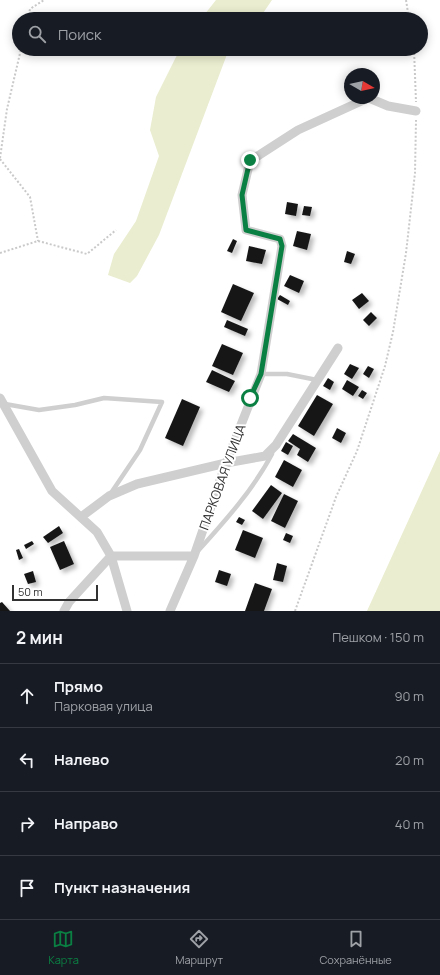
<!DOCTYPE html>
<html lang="ru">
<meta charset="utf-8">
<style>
:root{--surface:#171b24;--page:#242831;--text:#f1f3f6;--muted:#9ea1a6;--line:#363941;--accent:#0b8043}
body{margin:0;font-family:Manrope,sans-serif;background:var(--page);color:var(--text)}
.compass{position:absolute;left:344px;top:68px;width:36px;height:36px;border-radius:50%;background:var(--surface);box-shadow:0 2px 10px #0003;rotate:99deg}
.scale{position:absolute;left:12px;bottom:10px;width:86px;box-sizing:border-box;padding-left:4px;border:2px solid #323232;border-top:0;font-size:11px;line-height:14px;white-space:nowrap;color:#323232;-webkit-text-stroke:3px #fff;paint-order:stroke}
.stop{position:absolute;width:12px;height:12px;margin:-9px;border:3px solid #0b8043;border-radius:50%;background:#fff}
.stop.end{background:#0b8043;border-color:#fff;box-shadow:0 1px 4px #0008}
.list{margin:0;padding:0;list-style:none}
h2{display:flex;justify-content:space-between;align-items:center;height:52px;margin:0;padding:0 16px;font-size:17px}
h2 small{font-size:13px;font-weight:400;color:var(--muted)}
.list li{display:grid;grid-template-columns:26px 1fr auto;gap:12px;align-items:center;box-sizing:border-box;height:64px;padding:0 16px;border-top:1px solid var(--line)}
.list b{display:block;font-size:15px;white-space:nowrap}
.list p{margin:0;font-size:13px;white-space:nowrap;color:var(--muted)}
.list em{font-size:13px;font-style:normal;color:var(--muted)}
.icon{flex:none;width:22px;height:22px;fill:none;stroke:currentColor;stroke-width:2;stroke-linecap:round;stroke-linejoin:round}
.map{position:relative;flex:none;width:440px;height:611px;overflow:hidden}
.search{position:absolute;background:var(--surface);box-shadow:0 2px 10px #0003;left:12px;right:12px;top:12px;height:44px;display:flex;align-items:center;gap:10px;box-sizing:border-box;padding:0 14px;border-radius:22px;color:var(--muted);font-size:15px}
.sheet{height:308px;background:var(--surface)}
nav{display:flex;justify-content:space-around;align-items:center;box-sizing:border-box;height:56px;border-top:1px solid var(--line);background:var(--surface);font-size:11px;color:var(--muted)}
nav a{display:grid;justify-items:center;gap:2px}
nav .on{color:var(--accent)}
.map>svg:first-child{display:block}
.water{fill:#eaedcf}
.building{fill:#191919;filter:url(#shadow)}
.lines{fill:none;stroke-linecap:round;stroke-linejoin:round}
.path{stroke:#c9c9c9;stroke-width:2;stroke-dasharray:2 2;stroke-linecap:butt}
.service{stroke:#cfcfcf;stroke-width:4.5}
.minor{stroke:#cfcfcf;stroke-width:9}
.route{stroke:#0b8043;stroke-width:5}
.labels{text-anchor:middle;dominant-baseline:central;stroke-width:4;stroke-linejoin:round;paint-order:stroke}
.street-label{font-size:13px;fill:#323232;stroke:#fff}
</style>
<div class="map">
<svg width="440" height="611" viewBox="0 0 440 611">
<defs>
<filter id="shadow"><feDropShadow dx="3.5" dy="3.5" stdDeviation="2" flood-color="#0004"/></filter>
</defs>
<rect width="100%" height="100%" fill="#fff"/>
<path class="water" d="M216,0h56l-13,19h-58z
M180,49h49l-70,186 -22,41 -7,7 -22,-8 6,-21 22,-33 23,-65 -9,-26 6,-33z
M440,451v160h-73z"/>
<path class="building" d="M287,202l11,2 -2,12 -11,-2z
M304,206l8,1 -2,9 -8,-1z
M297,231l14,3 -4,16 -14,-4z
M233,239l4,2 -5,12 -5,-2z
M249,246l17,4 -4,14 -16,-3z
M347,251l8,3 -4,10 -7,-2z
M290,275l14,6 -5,12 -15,-7z
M233,284l21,9 -13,28 -20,-9z
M362,293l7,8 -10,8 -7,-9z
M280,295l10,6 -2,4 -11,-6z
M371,312l6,6 -8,8 -6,-6z
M227,320l21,9 -3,7 -21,-9z
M222,344l21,9 -10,22 -21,-9z
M350,364l9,4 -7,11 -8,-5z
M368,366l6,3 -5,9 -6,-4z
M212,370l23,11 -6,11 -23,-10z
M328,378l6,4 -4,8 -7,-4z
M347,380l12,7 -6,9 -11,-7z
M362,390l5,3 -4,6 -5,-3z
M317,395l16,9 -19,32 -16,-10z
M182,399l18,8 -17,39 -18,-8z
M337,428l9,5 -5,10 -9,-5z
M293,434l23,14 -8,14 -11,-7 3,-6 -12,-8z
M286,442l7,4 -5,9 -7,-4z
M284,460l18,10 -9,17 -18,-10z
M271,485l11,8 -19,26 -11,-8z
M284,494l14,7 -13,27 -14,-7z
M239,517l6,3 -3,5 -6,-3z
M59,526l4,7 -15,10 -5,-6z
M243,530l20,8 -8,20 -20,-8z
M286,533l7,3 -3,7 -7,-3z
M32,541l2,3 -8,5 -2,-4z
M64,541l10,23 -14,6 -10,-23z
M19,549l4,9 -4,2 -3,-10z
M277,563l10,3 -4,16 -10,-2z
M219,570l12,4 -4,12 -12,-4z
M33,571l3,11 -8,2 -4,-10z
M255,583l17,6 -8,22h-19z
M2,602l8,9h-10v-8z"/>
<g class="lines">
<path class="path" d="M406,0l3,19
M28,19l2,-10 14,-9
M414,49l2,53
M0,158l7,-49 14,-60
M0,159l30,38 8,44
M0,253l38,-12 49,13 29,-24
M295,611l41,-114 21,-46 28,-85 8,-34 13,-79 9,-80 1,-53"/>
<path class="service" d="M261,374h26l30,6
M5,404l34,6 36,-5 29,-7 58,4 -22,48 -29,43
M198,551c27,-30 55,-61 74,-97"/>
<path class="minor" d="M369,98l19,8 28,5
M0,398l52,93 45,41 14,24 16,55
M81,517l28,-21 28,-12 89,-21 39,-7 11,-11 62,-97
M64,611l5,-9 42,-46h83
M170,611l24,-55 32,-93 35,-89 21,-128 -2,-7 -34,-9 -4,-35 8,-34 48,-31 70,-32"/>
</g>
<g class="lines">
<path class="route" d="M250,160l-8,35 4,35 34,9 2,7 -21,128 -11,24"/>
</g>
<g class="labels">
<g class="street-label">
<text transform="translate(222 477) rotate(-70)">ПАРКОВАЯ УЛИЦА</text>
</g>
</g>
</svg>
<svg class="compass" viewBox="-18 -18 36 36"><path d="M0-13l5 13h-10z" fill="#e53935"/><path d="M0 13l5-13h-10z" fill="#9ea1a6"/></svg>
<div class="scale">50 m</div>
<div class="stop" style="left:250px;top:398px"></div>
<div class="stop end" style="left:250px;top:160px"></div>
<div class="search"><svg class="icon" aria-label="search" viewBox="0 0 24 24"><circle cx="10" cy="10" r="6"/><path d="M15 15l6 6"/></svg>Поиск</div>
</div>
<section class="sheet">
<h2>2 мин<small>Пешком · 150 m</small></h2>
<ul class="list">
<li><svg class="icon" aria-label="ahead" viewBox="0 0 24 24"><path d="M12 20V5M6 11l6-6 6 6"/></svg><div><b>Прямо</b><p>Парковая улица</p></div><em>90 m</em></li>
<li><svg class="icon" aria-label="left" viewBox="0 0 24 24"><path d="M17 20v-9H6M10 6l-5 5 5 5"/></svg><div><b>Налево</b></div><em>20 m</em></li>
<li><svg class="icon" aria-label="right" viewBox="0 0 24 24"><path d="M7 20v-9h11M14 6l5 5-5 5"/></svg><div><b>Направо</b></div><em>40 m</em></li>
<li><svg class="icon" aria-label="arrive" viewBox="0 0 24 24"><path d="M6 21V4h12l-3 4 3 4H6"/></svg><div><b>Пункт назначения</b></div></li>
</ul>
</section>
<nav>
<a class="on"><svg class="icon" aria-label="map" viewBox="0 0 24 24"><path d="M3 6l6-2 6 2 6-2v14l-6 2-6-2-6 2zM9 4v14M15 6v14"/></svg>Карта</a>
<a><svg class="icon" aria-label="directions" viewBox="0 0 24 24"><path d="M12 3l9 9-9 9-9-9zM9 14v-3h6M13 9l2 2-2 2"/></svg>Маршрут</a>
<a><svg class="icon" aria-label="saved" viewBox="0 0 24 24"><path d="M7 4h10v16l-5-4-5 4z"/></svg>Сохранённые</a>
</nav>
